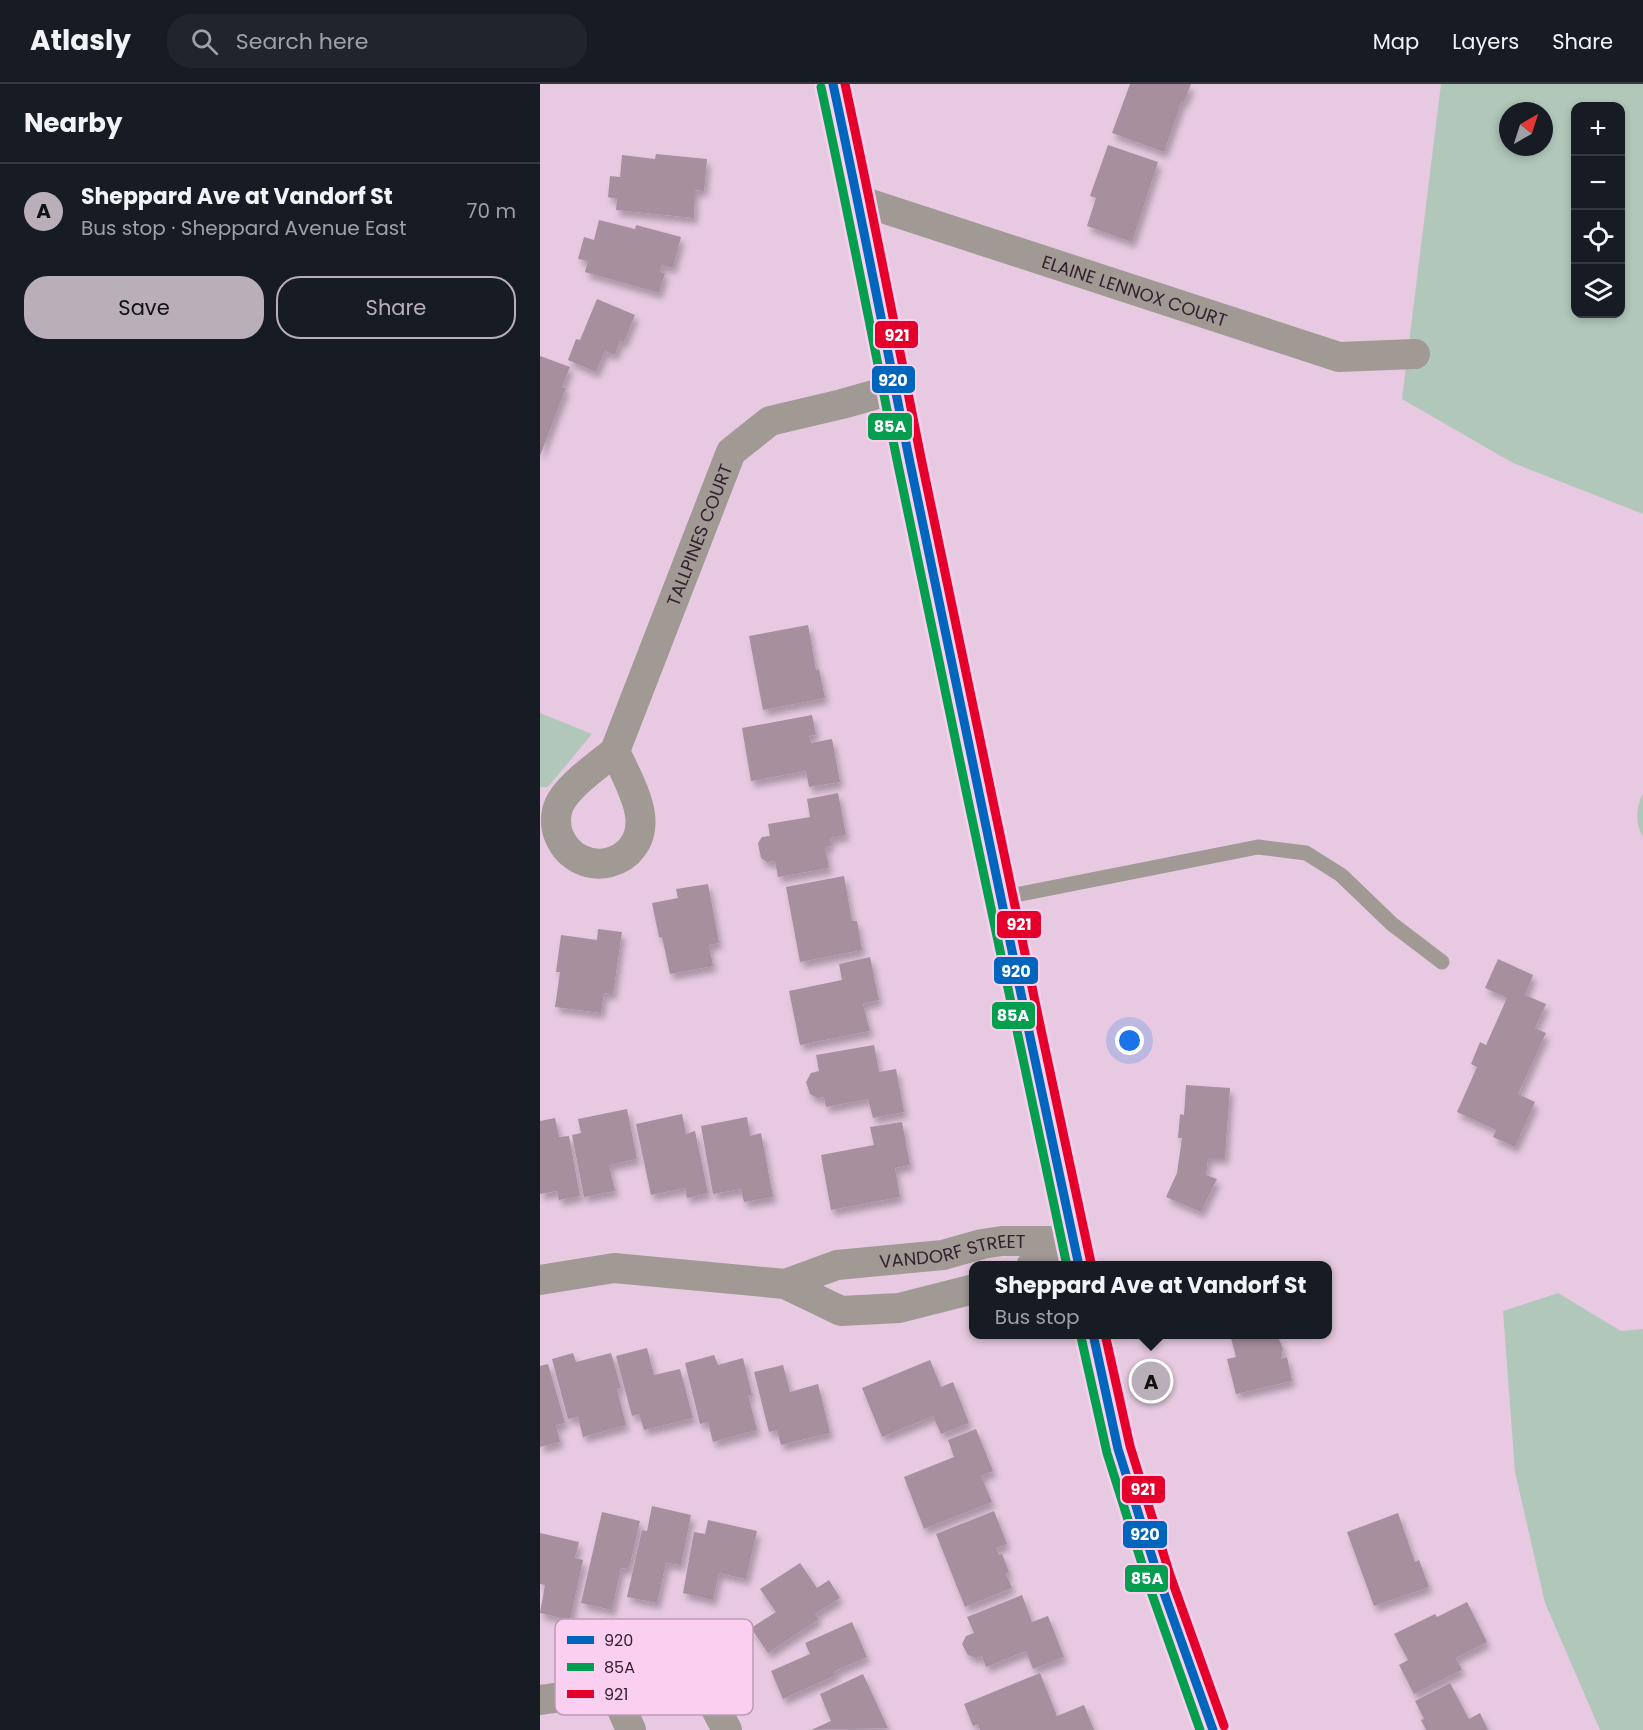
<!DOCTYPE html>
<meta charset="utf-8">
<style>
:root{--surface:#171b24;--page:#20242c;--text:#f1f3f6;--muted:#9ea1a6;--line:#363941;--accent:#b8afb8}
body{margin:0;font-family:Poppins,sans-serif;background:var(--page);color:var(--text)}
.controls{position:absolute;right:18px;top:18px;display:grid;overflow:hidden;border-radius:12px;box-shadow:0 3px 9px #0003}
.controls button{width:54px;height:54px;display:grid;place-items:center;padding:0;border:0;border-bottom:2px solid var(--line);background:var(--surface);color:var(--text);font:30px sans-serif}
.compass{position:absolute;left:959px;top:18px;width:54px;height:54px;border-radius:50%;background:var(--surface);box-shadow:0 3px 9px #0003;rotate:39deg}
.you{position:absolute;left:590px;top:957px;width:21px;height:21px;margin:-15px;border:4px solid #fff;border-radius:50%;background:#1a73e8;box-shadow:0 0 0 9px #1a73e833}
.badge{display:grid;place-items:center;width:39px;height:39px;border-radius:50%;background:var(--accent);color:#111;font-size:20px;font-weight:700}
.pin{position:absolute;translate:-50% -50%;border:3px solid #fff;box-shadow:0 2px 6px #0006}
.popup{position:absolute;left:429px;top:1177px;width:363px;height:78px;box-sizing:border-box;display:grid;place-content:center;border-radius:12px;background:var(--surface);filter:drop-shadow(0 2px 4px #0005);font-size:20px;white-space:nowrap;color:var(--muted)}
.popup b{font-size:22px;color:var(--text)}
.popup::after{content:'';position:absolute;left:50%;top:100%;margin-left:-12px;border:12px solid transparent;border-top-color:var(--surface)}
.list{margin:0;padding:0;list-style:none}
h2{display:flex;justify-content:space-between;align-items:center;height:78px;margin:0;padding:0 24px;font-size:26px}
h2 small{font-size:20px;font-weight:400;color:var(--muted)}
.list li{display:grid;grid-template-columns:39px 1fr auto;gap:18px;align-items:center;box-sizing:border-box;height:96px;padding:0 24px;border-top:2px solid var(--line)}
.list b{display:block;font-size:22px;white-space:nowrap}
.list p{margin:0;font-size:20px;white-space:nowrap;color:var(--muted)}
.list em{font-size:20px;font-style:normal;color:var(--muted)}
.actions{display:flex;gap:12px;padding:18px 24px}
.actions a{flex:1;padding:14px 0;border:2px solid var(--accent);border-radius:24px;text-align:center;font-size:21px;color:var(--accent)}
.actions .main{background:var(--accent);color:#111}
.icon{flex:none;width:33px;height:33px;fill:none;stroke:currentColor;stroke-width:2;stroke-linecap:round;stroke-linejoin:round}
.map{position:relative;flex:none;width:1103px;height:1646px;overflow:hidden}
header{display:flex;align-items:center;gap:36px;box-sizing:border-box;height:84px;padding:0 30px;background:var(--surface);border-bottom:2px solid var(--line)}
header strong{font-size:28px}
nav{display:flex;gap:33px;margin-inline-start:auto;font-size:21px}
.search{width:420px;height:54px;background:var(--page);display:flex;align-items:center;gap:15px;box-sizing:border-box;padding:0 21px;border-radius:24px;color:var(--muted);font-size:22px}
main{display:flex}
aside{flex:1;background:var(--surface)}
.map>svg:first-child{display:block}
.green{fill:#b1c7ba;fill-rule:evenodd}
.building{fill:#a78f9e;filter:url(#shadow)}
.lines{fill:none;stroke-linecap:round;stroke-linejoin:round}
.service{stroke:#a09994;stroke-width:15}
.minor{stroke:#a09994;stroke-width:30}
.secondary{stroke:#a19796;stroke-width:33}
.bus-1-casing{stroke:#facff0;stroke-width:14}
.bus-2-casing{stroke:#facff0;stroke-width:14}
.bus-3-casing{stroke:#facff0;stroke-width:14}
.bus-1{stroke:#0065bd;stroke-width:9}
.bus-2{stroke:#039f4f;stroke-width:9}
.bus-3{stroke:#e4002b;stroke-width:9}
.labels{text-anchor:middle;dominant-baseline:central;stroke-width:6;stroke-linejoin:round;paint-order:stroke}
.street-label{font-size:18px;fill:#33202f;stroke:#facff0}
.key{fill:#facff0;stroke:#be9ab6;stroke-width:1.5}
.key-label{font-size:16px;fill:#33202f}
.line-badge{stroke:#facff0;stroke-width:2}
.badge-label{font-size:16px;text-anchor:middle;font-weight:bold;fill:#fff}
</style>
<header>
<strong>Atlasly</strong>
<div class="search"><svg class="icon" aria-label="search" viewBox="0 0 24 24"><circle cx="10" cy="10" r="6"/><path d="M15 15l6 6"/></svg>Search here</div>
<nav><a>Map</a><a>Layers</a><a>Share</a></nav>
</header>
<main>
<aside>
<h2>Nearby<small></small></h2>
<ul class="list">
<li><span class="badge">A</span><div><b>Sheppard Ave at Vandorf St</b><p>Bus stop · Sheppard Avenue East</p></div><em>70 m</em></li>
</ul>
<div class="actions"><a class="main">Save</a><a>Share</a></div>
</aside>
<div class="map">
<svg width="1103" height="1646" viewBox="0 0 1103 1646">
<defs>
<filter id="shadow"><feDropShadow dx="3.5" dy="6" stdDeviation="3" flood-color="#0004"/></filter>
</defs>
<rect width="100%" height="100%" fill="#e7cae1"/>
<path class="green" d="M901,0h202v430l-130,-51 -111,-64zM1036,22h44v208h-44zM968,27h36v36h-36z
M0,629l52,21 -44,53h-8z
M1103,710v43c-8,-11 -7,-32 0,-43z
M1018,1209l63,38 22,-2v401h-43l-55,-127 -30,-131 -12,-161z"/>
<path class="building" d="M590,0h61l-7,18 -2,-1 -18,51 -52,-19z
M568,61l50,17 -26,80 -45,-16 9,-28 -6,-2z
M116,70l51,5 -3,32 -9,-1 -1,28 -78,-8 1,-11 -9,-2 2,-21 10,1 2,-22 33,4z
M59,136l36,9 1,-4 45,12 -8,31 -11,-3 -2,7 5,1 -6,20 -74,-21 3,-11 -10,-2 6,-22 10,3z
M57,215l38,16 -11,27 -4,-1 -5,14 -10,-4 -9,21 -28,-12 8,-21 4,1z
M0,272l30,11 -8,20 4,1 -26,68z
M268,541l8,45 3,-1 6,29 -62,12 -14,-74z
M272,631l4,20 -7,1 2,7 21,-4 8,43 -31,5 -3,-16 -55,10 -9,-53z
M298,709l8,42 -16,3 1,8 -6,1 4,21 -51,9 -3,-16 -8,1 -6,-4 -3,-15 4,-6 8,-1 -2,-12 42,-7 -3,-18z
M304,792l8,45h5l5,29 -62,12 -14,-75z
M168,800l11,59 -10,2 4,21 -43,8 -8,-37h-3l-7,-34 26,-5 -2,-9z
M58,845l24,3 -9,62 -9,-1 -3,20 -46,-6 5,-35h-4l5,-37 36,5z
M330,873l9,43 -16,4 7,27 -70,14 -11,-54 53,-11 -3,-16z
M958,875l35,16 -8,20 21,9 -11,24 11,5 -28,61 17,8 -20,45 -22,-10 3,-7 -39,-18 20,-45 -6,-3 9,-22 6,3 21,-47 -22,-10z
M334,961l5,27 17,-3 8,43 -31,6 -5,-19 -42,8 -2,-10 -7,1 -7,-4 -4,-12 5,-9 8,-2 -3,-16z
M646,1001l44,3 -5,70h-17l-2,17 11,4 -16,33 -35,-15 11,-24 5,-35h-4l2,-24 4,1z
M87,1025l10,50 -28,6 6,26 -31,6 -12,-62 9,-2 -3,-14z
M142,1030l4,20 9,-3 13,62 -21,5 -2,-10 -34,7 -15,-71z
M207,1033l3,19 11,-3 12,64 -29,5 -3,-13 -28,5 -12,-68z
M15,1034l4,19 10,-1 11,60 -21,4 -2,-9 -17,3v-73z
M362,1038l8,43 -15,3 5,29 -69,13 -10,-55 53,-10 -4,-18z
M690,1250h45l4,5 4,10 -2,10 6,-2 5,24 -56,13 -9,-35 9,-2z
M107,1264l7,27 26,-6 13,49 -49,12 -5,-16 -7,2 -16,-60z
M33,1269l3,9 35,-9 10,35 -4,1 9,36 -43,12 -5,-20 -10,2 -16,-60z
M174,1271l4,10 25,-7 9,37h-4l9,35 -44,12 -5,-20 -8,2 -15,-61z
M390,1276l11,27 12,-5 16,41 -28,11 -8,-18 -51,21 -20,-49z
M8,1280l17,59 -9,2 4,17 -20,5v-81z
M243,1281l7,27 28,-8 12,49 -49,12 -4,-15 -8,2 -15,-60z
M436,1345l17,42 -12,5 11,26 -68,27 -20,-52 50,-20 -6,-17z
M112,1422l39,9 -10,50 -15,-2 -9,40 -30,-6 15,-67 5,1z
M454,1427l13,33 -11,4 3,7 3,-1 7,18 -3,2 6,14 -47,19 -29,-73z
M62,1428l38,9 -11,48 -8,-1 -9,42 -31,-7z
M858,1429l17,49 4,-2 10,27 -55,19 -27,-74z
M168,1436l49,11 -11,48 -27,-6 -6,27 -30,-7 11,-61 11,2z
M0,1449l39,9 -4,16 8,2 -13,60 -30,-7 5,-28 -5,-1z
M260,1479l17,25 12,-8 11,18 -25,16 4,5 -51,34 -17,-25 25,-16 -16,-23z
M482,1511l10,27 16,-6 16,41 -31,12 -7,-18 -40,16 -4,-11 -6,2 -8,-3 -6,-11 4,-8 8,-3 -7,-16z
M927,1518l20,40 -31,16 6,12 -48,24 -15,-29 9,-5 -14,-26 41,-20 2,3z
M312,1538l15,35 -32,14 1,4 -53,24 -12,-28 39,-17 -5,-11z
M500,1589l17,43 27,-11 10,25h-114l-2,-6 -5,2 -9,-22z
M323,1590l25,54 -77,2 20,-9 -11,-27z
M910,1599l19,36 11,-6 8,17h-62l-5,-10 3,-1 -9,-18z"/>
<g class="lines">
<path class="service" d="M460,814l258,-51 48,6 35,22 51,49 50,38"/>
<g class="minor">
<path id="s1" d="M318,116l481,157 76,-3"/>
<path id="s2" d="M75,667l116,-299 39,-31 72,-17 53,-15"/>
<path d="M75,667c8,18 23,45 25,64 7,51 -61,68 -81,21 -4,-9 -4,-22 0,-31 9,-20 40,-40 56,-54z"/>
<path d="M491,1182l41,-23"/>
<path d="M0,1196l74,-12 171,16 56,27 58,-3 75,-19"/>
<path id="s3" d="M245,1200l52,-19 106,-10 39,-11 20,-3h73"/>
<path d="M73,1605l18,41"/>
<path d="M0,1616c24,-4 50,-5 74,-11 30,-8 53,-24 85,-12l28,53"/>
</g>
<path class="secondary" d="M293,0l30,137 32,168 105,509 79,368
M553,1250l25,115 41,130 54,151"/>
<g class="bus-1-casing">
<path id="bus-1" d="M293,0c27,124 51,250 76,374 56,270 112,539 170,808
M553,1250l25,115 41,130 54,151"/>
</g>
<g class="bus-2-casing">
<path id="bus-2" d="M281,3c27,124 51,249 76,373 56,269 112,537 170,806
M541,1253l26,116 41,130 52,147"/>
</g>
<g class="bus-3-casing">
<path id="bus-3" d="M305,0c27,124 51,249 76,374 56,269 112,537 170,805
M565,1250l25,112 40,129 54,151"/>
</g>
<use href="#bus-1" class="bus-1"/>
<use href="#bus-2" class="bus-2"/>
<use href="#bus-3" class="bus-3"/>
</g>
<g class="labels">
<g class="street-label">
<text stroke="none"><textPath href="#s1" startOffset="291">ELAINE LENNOX COURT</textPath></text>
<text stroke="none"><textPath href="#s2" startOffset="232">TALLPINES COURT</textPath></text>
<text stroke="none"><textPath href="#s3" startOffset="172">VANDORF STREET</textPath></text>
</g>
</g>
<rect x="15" y="1535" width="198" height="96" rx="9" class="key"/>
<rect x="27" y="1552" width="27" height="8" fill="#0065bd"/>
<rect x="27" y="1579" width="27" height="8" fill="#039f4f"/>
<rect x="27" y="1606" width="27" height="8" fill="#e4002b"/>
<g class="key-label">
<text x="64" y="1562">920</text>
<text x="64" y="1589">85A</text>
<text x="64" y="1616">921</text>
</g>
<g class="line-badge">
<rect x="334" y="236" width="45" height="29" rx="6" fill="#e4002b"/>
<rect x="331" y="281" width="45" height="29" rx="6" fill="#0065bd"/>
<rect x="327" y="328" width="46" height="29" rx="6" fill="#039f4f"/>
<rect x="456" y="826" width="46" height="29" rx="6" fill="#e4002b"/>
<rect x="453" y="872" width="46" height="29" rx="6" fill="#0065bd"/>
<rect x="451" y="917" width="45" height="29" rx="6" fill="#039f4f"/>
<rect x="581" y="1391" width="45" height="29" rx="6" fill="#e4002b"/>
<rect x="582" y="1436" width="46" height="29" rx="6" fill="#0065bd"/>
<rect x="584" y="1480" width="45" height="29" rx="6" fill="#039f4f"/>
</g>
<g class="badge-label">
<text x="357" y="257">921</text>
<text x="353" y="302">920</text>
<text x="350" y="348">85A</text>
<text x="479" y="846">921</text>
<text x="476" y="893">920</text>
<text x="473" y="937">85A</text>
<text x="603" y="1411">921</text>
<text x="605" y="1456">920</text>
<text x="607" y="1500">85A</text>
</g>
</svg>
<div class="controls">
<button>+</button>
<button>−</button>
<button><svg class="icon" aria-label="locate" viewBox="0 0 24 24"><circle cx="12" cy="12" r="6"/><path d="M12 2v4M12 18v4M2 12h4M18 12h4"/></svg></button>
<button><svg class="icon" aria-label="layers" viewBox="0 0 24 24"><path d="M12 4l9 5-9 5-9-5zM3 14l9 5 9-5"/></svg></button>
</div>
<svg class="compass" viewBox="-18 -18 36 36"><path d="M0-13l5 13h-10z" fill="#e53935"/><path d="M0 13l5-13h-10z" fill="#9ea1a6"/></svg>
<div class="you"></div>
<div class="pin badge" style="left:611px;top:1297px">A</div>
<div class="popup"><b>Sheppard Ave at Vandorf St</b>Bus stop</div>
</div>
</main>
